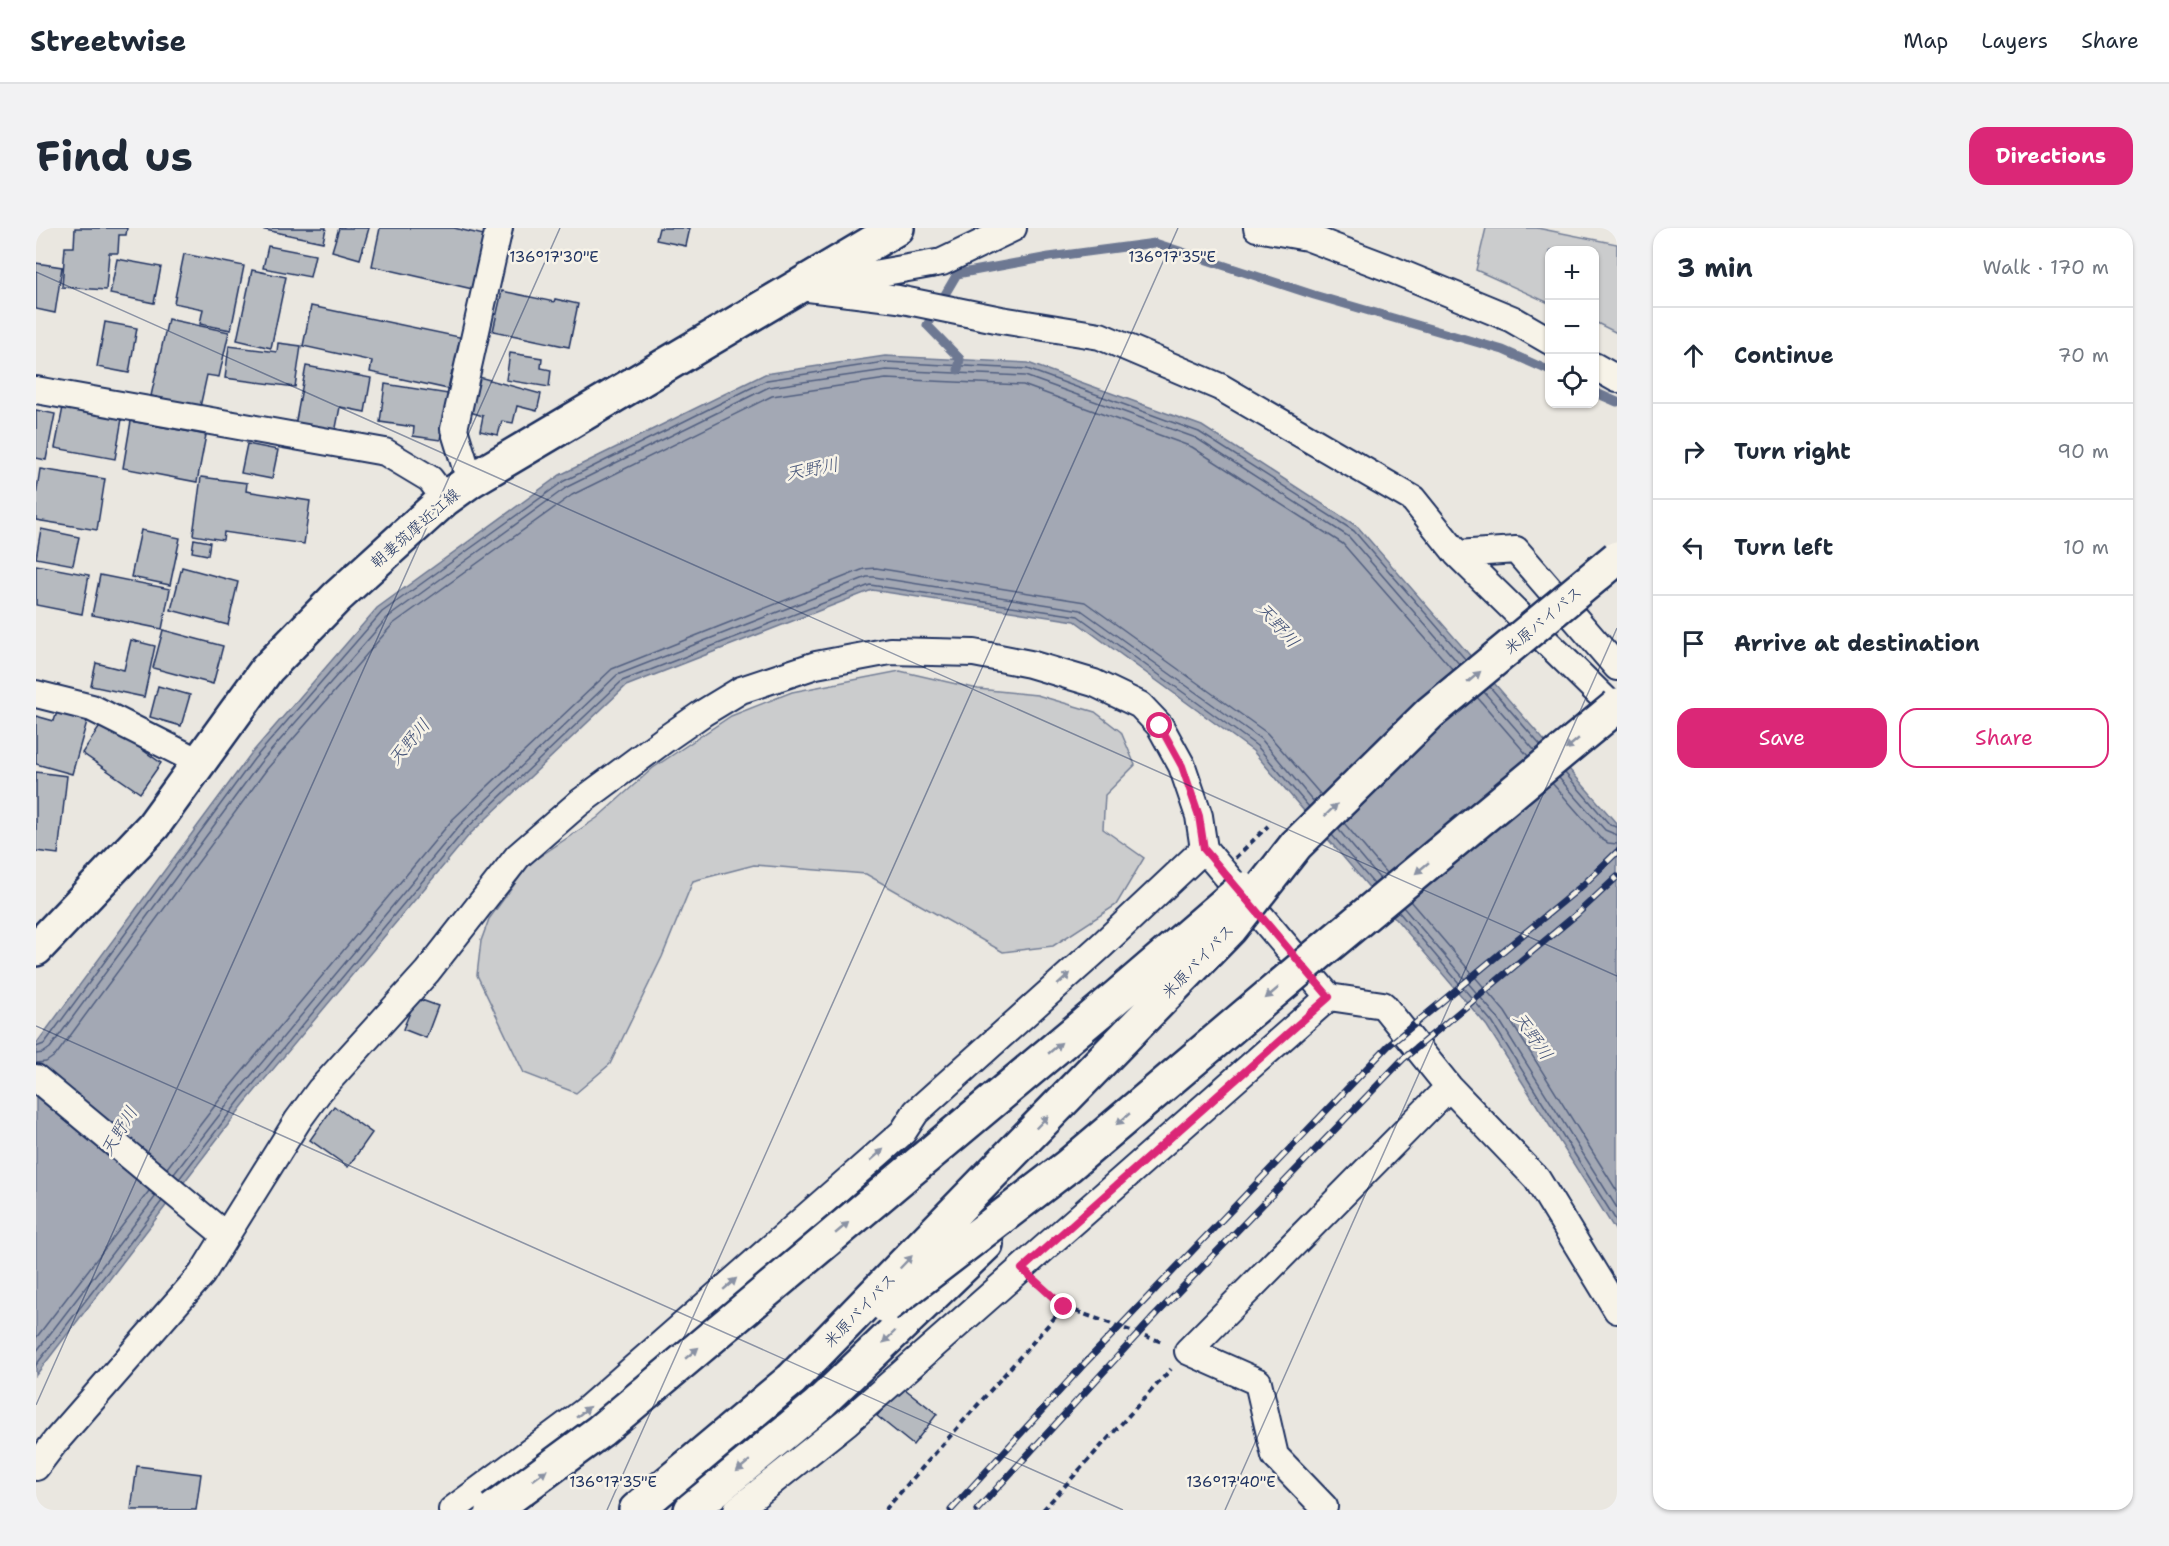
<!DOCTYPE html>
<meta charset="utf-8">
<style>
:root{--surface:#fff;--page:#f2f2f3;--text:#1f2937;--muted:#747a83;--line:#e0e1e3;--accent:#db2777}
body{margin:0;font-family:"Shantell Sans","Klee One",sans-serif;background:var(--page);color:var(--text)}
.controls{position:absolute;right:18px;top:18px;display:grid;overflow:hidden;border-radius:12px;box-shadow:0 2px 4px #0004}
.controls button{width:54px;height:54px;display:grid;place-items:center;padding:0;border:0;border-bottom:2px solid var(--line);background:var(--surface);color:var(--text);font:30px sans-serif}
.stop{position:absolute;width:18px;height:18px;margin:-14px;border:4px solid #db2777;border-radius:50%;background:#fff}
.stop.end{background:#db2777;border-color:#fff;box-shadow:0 2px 6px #0008}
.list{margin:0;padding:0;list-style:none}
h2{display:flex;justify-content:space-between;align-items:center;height:78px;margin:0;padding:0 24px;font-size:26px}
h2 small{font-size:20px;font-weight:400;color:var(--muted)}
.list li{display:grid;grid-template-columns:39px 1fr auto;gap:18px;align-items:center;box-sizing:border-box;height:96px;padding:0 24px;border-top:2px solid var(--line)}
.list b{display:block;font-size:22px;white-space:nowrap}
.list em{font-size:20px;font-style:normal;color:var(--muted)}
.actions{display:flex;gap:12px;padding:18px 24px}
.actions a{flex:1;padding:14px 0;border:2px solid var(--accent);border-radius:18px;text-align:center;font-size:21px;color:var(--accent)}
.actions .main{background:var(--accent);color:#fff}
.icon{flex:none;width:33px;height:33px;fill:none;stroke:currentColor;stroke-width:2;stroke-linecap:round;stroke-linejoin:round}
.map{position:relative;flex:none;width:1581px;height:1282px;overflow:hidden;border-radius:18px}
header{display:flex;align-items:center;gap:36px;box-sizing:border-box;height:84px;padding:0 30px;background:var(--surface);border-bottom:2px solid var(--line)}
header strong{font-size:28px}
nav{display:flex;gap:33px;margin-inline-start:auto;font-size:21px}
.intro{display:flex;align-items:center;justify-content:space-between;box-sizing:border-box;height:144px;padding:0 36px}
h1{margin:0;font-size:42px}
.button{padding:15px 27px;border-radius:18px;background:var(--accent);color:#fff;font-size:21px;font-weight:700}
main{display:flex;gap:36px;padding:0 36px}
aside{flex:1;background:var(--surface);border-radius:18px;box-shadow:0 2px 4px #0004}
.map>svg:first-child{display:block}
.green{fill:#cbcccd;stroke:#737e96;stroke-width:1.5}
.water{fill:#a3a8b4;stroke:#6d7892;stroke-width:1.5}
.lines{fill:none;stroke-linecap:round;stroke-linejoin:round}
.shore{stroke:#515f80;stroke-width:1.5}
.stream{stroke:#6d7892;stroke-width:9}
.building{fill:#b6babf;stroke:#1b2f5e;stroke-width:1.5}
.street-casing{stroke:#1b2f5e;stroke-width:30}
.secondary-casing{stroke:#1b2f5e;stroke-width:38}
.highway-casing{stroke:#1b2f5e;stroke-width:38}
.path{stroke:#1b2f5e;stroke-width:4;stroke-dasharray:6 4.5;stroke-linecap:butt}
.street{stroke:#f7f3e8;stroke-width:26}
.secondary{stroke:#f7f3e8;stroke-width:33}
.highway{stroke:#f7f3e8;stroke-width:33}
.rail-casing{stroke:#1b2f5e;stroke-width:7}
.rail{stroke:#f7f3e8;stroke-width:4.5;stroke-dasharray:14;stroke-linecap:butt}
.highway-bridge-casing{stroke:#1b2f5e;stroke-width:38;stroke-linecap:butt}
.path-bridge{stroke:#1b2f5e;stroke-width:4;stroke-dasharray:6 4.5;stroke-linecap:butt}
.highway-bridge{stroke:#f7f3e8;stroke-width:33}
.oneway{fill:#8991a3}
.route{stroke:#db2777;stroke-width:8}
.ticks{fill:none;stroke:#1b2f5e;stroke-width:1.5;stroke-opacity:0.45}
.labels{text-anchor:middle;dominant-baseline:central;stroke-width:5;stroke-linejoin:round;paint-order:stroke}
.street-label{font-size:16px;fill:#1b2f5e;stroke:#f7f3e8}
.water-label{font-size:18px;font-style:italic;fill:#445378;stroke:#f7f3e8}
.ticks-label{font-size:15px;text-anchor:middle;fill:#1b2f5e;stroke:#f7f3e8;stroke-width:5;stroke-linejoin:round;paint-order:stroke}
</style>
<header>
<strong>Streetwise</strong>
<nav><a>Map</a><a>Layers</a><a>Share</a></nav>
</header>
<div class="intro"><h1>Find us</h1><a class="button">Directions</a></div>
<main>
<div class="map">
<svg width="1581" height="1282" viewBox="0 0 1581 1282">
<rect width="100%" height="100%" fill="#eae7e0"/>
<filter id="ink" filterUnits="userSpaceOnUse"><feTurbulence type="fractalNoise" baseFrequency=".0167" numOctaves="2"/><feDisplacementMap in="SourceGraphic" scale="12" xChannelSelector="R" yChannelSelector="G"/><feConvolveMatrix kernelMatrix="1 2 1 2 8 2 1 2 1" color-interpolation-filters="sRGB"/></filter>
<g filter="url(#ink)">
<path class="green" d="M1450,0h51l80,16v89l-22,-11 -1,-72h-44l-1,53 -73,-33z
M864,443l78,18 59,6 58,17 26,20 14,33 -30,30 -2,34 41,29 -28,47 -63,41 -50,6 -137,-78 -112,-9 -61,16 -31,76 -52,107 -34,29 -52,-20 -47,-98 4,-34 8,-22 41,-56 67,-45 56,-50 78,-52 61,-24z"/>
<path class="water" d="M849,128l143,7 174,63 156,101 259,297v409l-130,-207 -234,-275 -178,-130 -203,-31 -246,96 -156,148 -226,270 -208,271v-331l214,-289 127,-147 183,-133 205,-101z"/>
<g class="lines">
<path class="shore" d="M1454,459l51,59
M1448,464l51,59
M1441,469l51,59
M1529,545l45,52 7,2
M1523,550l46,52 12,5
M1516,555l48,55 8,5 9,1
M1308,595l43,51
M1302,601l42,50
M1296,607l42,49
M1374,673l95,111 112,179
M1367,679l95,111 119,190
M1362,683l94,111 125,200
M0,819l8,-3 210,-285 128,-147 182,-131 203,-101 118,-18 142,7 172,63 155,99 112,129
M0,826l7,-1 7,-5 210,-285 127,-145 180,-131 202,-100 117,-17 139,6 171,62 153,99 111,128
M0,835l10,-1 10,-7 211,-286 126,-145 179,-129 200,-99 114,-17 137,6 169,62 151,97 110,126
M131,940l60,-78 226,-271 159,-150 252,-100 12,-1 209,34 182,131 54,62
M138,946l60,-78 226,-271 157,-150 250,-98h7l207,33 181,130 52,62
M143,951l61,-79 225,-270 157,-149 248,-96 208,31 179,130 52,61
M0,1110l113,-147
M0,1124l120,-156
M0,1137l126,-164"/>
<path class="stream" d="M922,142l2,-11 -33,-34 30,-51 92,-17 106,-14 159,52 189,55 47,21
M1558,164l23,10"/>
</g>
<path class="building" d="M39,0h52l-1,7h-7l-1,18h-9l-3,37 -44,-3 3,-40h9z
M220,0h70l-3,14z
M303,0h30l-9,31 -28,-8z
M344,0h74l34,8 -11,54 -105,-24z
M623,0h31l-4,18 -30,-6z
M232,18l47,9 -5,22 -47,-9z
M148,26l60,12 -13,64 -31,-6 3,-15 -29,-6z
M81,31l44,8 -7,36 -44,-9z
M0,35l26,4 -7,46 -19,-4z
M216,42l34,7 -15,71 -34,-8z
M466,63l52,11 1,-3 23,5 -9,43 -76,-16z
M275,78l153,32 -7,34 -5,-1 -4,18 -78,-17 2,-11 -69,-15z
M132,91l61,13 -10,45 -12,-2 -7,32 -49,-11z
M69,94l32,6 -8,45 -32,-6z
M242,115l23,3 -6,41 -70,-9 4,-32 48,6z
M474,125l32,5 -1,10 10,2 -2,17 -43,-7z
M270,138l65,12 -6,34 -25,-5 -5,26 -40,-7z
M443,149l62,17 -4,17 -20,-5 -4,17 -11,-2 -4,14 -18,-4 3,-15 -13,-4z
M349,156l70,11 -11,21 -4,24 -27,-4 1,-9 -34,-5z
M28,174l59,11 -8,46 -60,-11z
M0,182l19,4 -9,46 -10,-2z
M95,193l75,14 -9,47 -74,-14z
M211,216l31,6 -6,29 -31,-6z
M4,241l65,10 -8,51 -61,-10v-24z
M165,249l46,6 -1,8 64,10 -6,43 -80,-12 -1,8 -30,-5z
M5,301l38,8 -6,28 -37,-7z
M105,302l39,8 -10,47 -39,-8z
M158,311l16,3 -2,13 -16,-3z
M0,337l53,10 -7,39 -46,-9z
M146,339l56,15 -10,43 -57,-15z
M64,347l70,14 -8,40 -70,-14z
M127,402l60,16 -10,38 -60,-16z
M95,412l24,6 -11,51 -53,-11 5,-23 28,7z
M122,458l32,9 -9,31 -31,-9z
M22,481l30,9 -16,56 -36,-10v-48l18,5z
M67,494l58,41 -21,30 -58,-40z
M0,544l31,4 -9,78 -22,-3z
M380,770l22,8 -12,32 -23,-9z
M298,878l38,27 -24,34 -38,-27z
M865,1158l36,28 -24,31 -36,-29z
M101,1238l64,8 -5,36h-65z"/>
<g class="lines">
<g class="street-casing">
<path id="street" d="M1221,0l50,9 79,30 126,52 38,22
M792,54l114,-20 71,-34
M764,59l98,12 103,21 99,16 120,51 193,112 44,55 160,157
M1558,138l23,13
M0,162l349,62 45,27 15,20
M434,253l-16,-52 45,-201
M1421,326l59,-4 101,117
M0,466l56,14 107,54
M0,850l189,157
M0,1239l19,-25 147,-168 96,-154 22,-30 107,-118 91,-116 61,-53 85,-63 39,-27 38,-23 75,-25 74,-14 84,2 56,11 64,19 46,22 20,21 22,40 17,50 5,33 125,148 54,8 66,82 88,92 80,131
M416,1282l133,-99 318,-279 13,-20 186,-167 102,-96
M701,1282l110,-88 482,-425
M1287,1282l1,-3 -49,-51 -17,-74 -70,-31 261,-264"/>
</g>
<g class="secondary-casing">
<path id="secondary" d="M0,721l117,-123 114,-157 70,-72 108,-98 25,-18 427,-253"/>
</g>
<g class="highway-casing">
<path id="highway" d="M600,1282l156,-131
M655,1282l127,-105 168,-161"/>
</g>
<path class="path" d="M1006,1059l22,20 98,35
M849,1282l179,-203
M1007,1282l128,-141"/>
<use href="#street" class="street"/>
<use href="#secondary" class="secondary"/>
<use href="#highway" class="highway"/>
<g class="rail-casing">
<path id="rail" d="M915,1282l135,-148 302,-316 195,-161 34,-33
M941,1282l174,-190 252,-261 174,-145 40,-37"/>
</g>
<use href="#rail" class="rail"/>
<g class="highway-bridge-casing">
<path id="highway-bridge" d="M850,1078l182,-140 249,-211 300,-249
M756,1151l438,-450 66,-84 134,-132 187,-155
M457,1282l107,-79 513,-431 129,-111"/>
</g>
<path class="path-bridge" d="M1199,630l33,-32"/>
<use href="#highway-bridge" class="highway-bridge"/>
</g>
<defs><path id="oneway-solid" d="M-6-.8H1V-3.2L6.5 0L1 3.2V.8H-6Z" transform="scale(1.5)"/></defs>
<g class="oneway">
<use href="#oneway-solid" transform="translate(1438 449) rotate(-40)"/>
<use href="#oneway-solid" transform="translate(1536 516) rotate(140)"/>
<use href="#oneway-solid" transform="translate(1295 582) rotate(-44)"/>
<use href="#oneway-solid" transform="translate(1386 640) rotate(140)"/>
<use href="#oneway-solid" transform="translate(1028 751) rotate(-42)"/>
<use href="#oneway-solid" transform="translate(1236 765) rotate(140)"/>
<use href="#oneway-solid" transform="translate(1019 820) rotate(-40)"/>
<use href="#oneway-solid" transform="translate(1087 891) rotate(140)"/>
<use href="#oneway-solid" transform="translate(1006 894) rotate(-46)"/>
<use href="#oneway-solid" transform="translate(841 927) rotate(-41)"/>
<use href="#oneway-solid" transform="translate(806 1000) rotate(-40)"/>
<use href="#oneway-solid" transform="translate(870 1034) rotate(-46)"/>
<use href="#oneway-solid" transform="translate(694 1056) rotate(-41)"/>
<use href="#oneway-solid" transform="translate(853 1109) rotate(136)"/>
<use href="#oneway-solid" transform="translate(656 1125) rotate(-40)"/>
<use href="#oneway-solid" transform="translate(547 1184) rotate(-39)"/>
<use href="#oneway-solid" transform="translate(707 1238) rotate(140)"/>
<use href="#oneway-solid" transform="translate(504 1247) rotate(-37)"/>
</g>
</g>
<g class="lines" filter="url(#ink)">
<path class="route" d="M1028,1079l-42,-38 307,-272 -125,-148 -5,-33 -17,-50 -22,-40"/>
</g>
<path class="ticks" d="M0,44l1581,704M0,798l1087,484M0,1177l524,-1177M571,1282l571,-1282M1189,1282l392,-882"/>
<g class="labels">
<g class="street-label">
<text transform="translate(379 300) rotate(-41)">朝妻筑摩近江線</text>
<text transform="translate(1507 392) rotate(-40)">米原バイパス</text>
<text transform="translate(1162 733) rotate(-46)">米原バイパス</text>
<text transform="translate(824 1082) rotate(-46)">米原バイパス</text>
</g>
<g class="water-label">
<text transform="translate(776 241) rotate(-11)">天野川</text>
<text transform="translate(1242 397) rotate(48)">天野川</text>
<text transform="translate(373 514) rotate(-50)">天野川</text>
<text transform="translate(1497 808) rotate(55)">天野川</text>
<text transform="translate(83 903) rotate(-59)">天野川</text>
</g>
</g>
<g class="ticks-label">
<text x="518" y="34">136°17'30"E</text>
<text x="1136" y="34">136°17'35"E</text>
<text x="577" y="1259">136°17'35"E</text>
<text x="1195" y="1259">136°17'40"E</text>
</g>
</svg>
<div class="controls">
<button>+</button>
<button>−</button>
<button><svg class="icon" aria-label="locate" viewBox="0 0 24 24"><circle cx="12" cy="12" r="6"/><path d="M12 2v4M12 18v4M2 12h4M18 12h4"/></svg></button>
</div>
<div class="stop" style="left:1124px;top:498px"></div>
<div class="stop end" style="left:1028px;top:1079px"></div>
</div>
<aside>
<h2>3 min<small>Walk · 170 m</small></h2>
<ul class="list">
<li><svg class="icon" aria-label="ahead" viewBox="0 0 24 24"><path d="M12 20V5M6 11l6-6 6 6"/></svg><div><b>Continue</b></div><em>70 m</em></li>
<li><svg class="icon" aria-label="right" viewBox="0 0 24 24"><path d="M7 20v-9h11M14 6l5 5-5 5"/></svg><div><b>Turn right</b></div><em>90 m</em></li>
<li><svg class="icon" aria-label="left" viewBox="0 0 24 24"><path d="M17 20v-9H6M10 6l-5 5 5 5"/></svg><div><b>Turn left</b></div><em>10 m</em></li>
<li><svg class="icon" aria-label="arrive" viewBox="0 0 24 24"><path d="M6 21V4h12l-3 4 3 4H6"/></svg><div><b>Arrive at destination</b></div></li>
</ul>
<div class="actions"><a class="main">Save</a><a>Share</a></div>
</aside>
</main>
